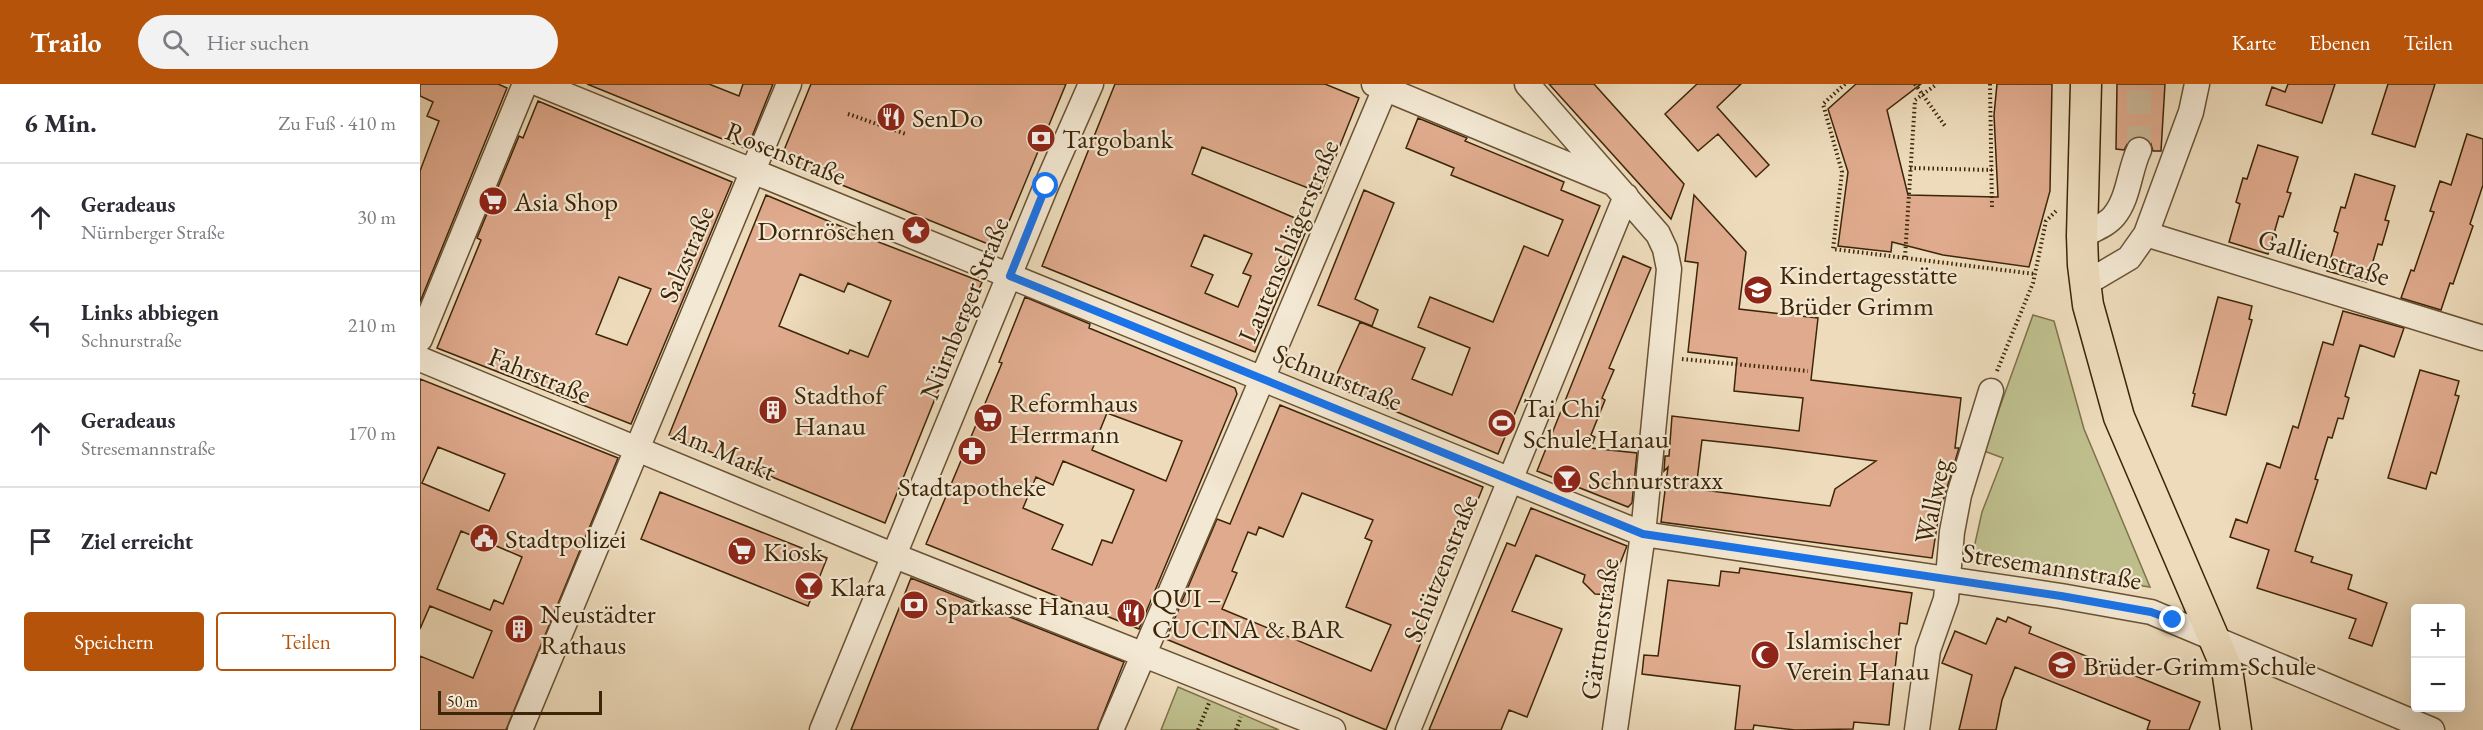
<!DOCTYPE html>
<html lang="de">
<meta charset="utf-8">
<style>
:root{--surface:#fff;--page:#f2f2f3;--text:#2b2b33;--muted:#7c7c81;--line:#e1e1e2;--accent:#b45309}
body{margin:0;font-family:"EB Garamond",serif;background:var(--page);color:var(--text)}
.controls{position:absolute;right:18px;bottom:18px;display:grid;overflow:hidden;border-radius:6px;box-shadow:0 6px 24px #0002}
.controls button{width:54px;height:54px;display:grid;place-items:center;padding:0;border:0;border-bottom:2px solid var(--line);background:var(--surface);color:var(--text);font:30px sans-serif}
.scale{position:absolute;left:18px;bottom:15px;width:164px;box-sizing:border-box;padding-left:6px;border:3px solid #3d2507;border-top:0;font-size:16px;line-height:21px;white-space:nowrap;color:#3d2507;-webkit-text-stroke:4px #f3e8d3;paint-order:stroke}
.stop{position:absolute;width:18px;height:18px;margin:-14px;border:4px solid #1a73e8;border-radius:50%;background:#fff}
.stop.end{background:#1a73e8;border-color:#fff;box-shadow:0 2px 6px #0008}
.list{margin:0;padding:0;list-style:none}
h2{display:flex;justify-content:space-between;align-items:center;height:78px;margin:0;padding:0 24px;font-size:26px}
h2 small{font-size:20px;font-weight:400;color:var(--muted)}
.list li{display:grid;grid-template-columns:39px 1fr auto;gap:18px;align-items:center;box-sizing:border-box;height:108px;padding:0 24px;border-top:2px solid var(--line)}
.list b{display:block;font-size:22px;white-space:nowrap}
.list p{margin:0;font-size:20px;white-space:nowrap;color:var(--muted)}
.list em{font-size:20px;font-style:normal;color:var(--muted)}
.actions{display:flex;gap:12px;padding:18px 24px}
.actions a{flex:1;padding:14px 0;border:2px solid var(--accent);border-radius:6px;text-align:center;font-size:21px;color:var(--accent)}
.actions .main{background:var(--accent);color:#fff}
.icon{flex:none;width:33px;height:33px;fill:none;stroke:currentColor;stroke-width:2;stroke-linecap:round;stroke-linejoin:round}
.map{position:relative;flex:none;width:2063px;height:646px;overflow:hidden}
header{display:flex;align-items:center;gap:36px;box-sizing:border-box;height:84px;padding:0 30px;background:var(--accent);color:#fff}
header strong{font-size:28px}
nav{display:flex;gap:33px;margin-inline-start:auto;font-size:21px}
.search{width:420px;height:54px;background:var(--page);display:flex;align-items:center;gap:15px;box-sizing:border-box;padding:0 21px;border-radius:33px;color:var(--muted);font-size:22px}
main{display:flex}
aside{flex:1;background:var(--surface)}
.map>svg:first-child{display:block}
.green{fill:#bebe8c;stroke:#7e724a;stroke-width:1.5}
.building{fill:#dfaa8d;stroke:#3d2507;stroke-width:1.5;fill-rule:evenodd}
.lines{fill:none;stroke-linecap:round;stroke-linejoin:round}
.minor-tunnel{stroke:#cab797;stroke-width:24;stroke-dasharray:24 12;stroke-linecap:butt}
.minor-casing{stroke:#695234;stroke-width:27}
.major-casing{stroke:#3d2507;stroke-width:33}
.path{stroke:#3d2507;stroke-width:4;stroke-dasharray:1.5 3;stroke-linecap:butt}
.minor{stroke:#f3e8d3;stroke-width:24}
.major{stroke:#eddbbb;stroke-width:30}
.route{stroke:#1a73e8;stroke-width:8}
.labels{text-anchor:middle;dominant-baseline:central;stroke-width:4.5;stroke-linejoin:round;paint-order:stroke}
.poi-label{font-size:27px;fill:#3d2507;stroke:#f3e8d3;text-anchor:start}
.street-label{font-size:27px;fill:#3d2507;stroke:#f3e8d3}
</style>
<header>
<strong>Trailo</strong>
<div class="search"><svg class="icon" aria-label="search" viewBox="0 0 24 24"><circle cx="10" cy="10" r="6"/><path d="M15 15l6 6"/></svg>Hier suchen</div>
<nav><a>Karte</a><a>Ebenen</a><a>Teilen</a></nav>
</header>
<main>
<aside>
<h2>6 Min.<small>Zu Fuß · 410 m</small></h2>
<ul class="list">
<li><svg class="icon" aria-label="ahead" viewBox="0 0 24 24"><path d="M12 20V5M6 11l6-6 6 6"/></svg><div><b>Geradeaus</b><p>Nürnberger Straße</p></div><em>30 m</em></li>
<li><svg class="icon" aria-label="left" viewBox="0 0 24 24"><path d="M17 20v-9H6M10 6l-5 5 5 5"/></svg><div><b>Links abbiegen</b><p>Schnurstraße</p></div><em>210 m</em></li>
<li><svg class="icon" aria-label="ahead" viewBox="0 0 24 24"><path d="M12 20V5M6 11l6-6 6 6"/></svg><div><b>Geradeaus</b><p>Stresemannstraße</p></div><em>170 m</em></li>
<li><svg class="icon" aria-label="arrive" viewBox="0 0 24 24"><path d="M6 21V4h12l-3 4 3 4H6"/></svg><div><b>Ziel erreicht</b></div></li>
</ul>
<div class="actions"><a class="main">Speichern</a><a>Teilen</a></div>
</aside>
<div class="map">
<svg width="2063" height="646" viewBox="0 0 2063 646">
<rect width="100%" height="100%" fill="#eddbbb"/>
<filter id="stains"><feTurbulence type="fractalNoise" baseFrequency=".00333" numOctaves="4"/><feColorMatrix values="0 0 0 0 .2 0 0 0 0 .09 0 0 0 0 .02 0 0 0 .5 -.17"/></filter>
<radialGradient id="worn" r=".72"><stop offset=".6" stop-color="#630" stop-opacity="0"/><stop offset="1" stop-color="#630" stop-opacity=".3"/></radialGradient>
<path class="green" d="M1613,231l21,6 30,108 66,158 -179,-26 11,-49 21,-54 -19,-7z
M758,603l101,43h-118z"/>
<path class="building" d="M0,0h78l9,4 -87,214v-131l19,-50 -12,-5 6,-14 -13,-6z
M167,0h122l30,12 4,-12h30l-26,65z
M391,0h255l-68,164 -218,-88z
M695,0h210l34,14 -38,95 -119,-46 -10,27 117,50 -54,128 -213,-86zM784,151l48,19 -9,19 8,3 -13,31 -33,-14 8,-18 -22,-9z
M1129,0h45l90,100 -13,35z
M1277,0h44l-24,23 52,58 -13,12 -38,-43 -20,17 -33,-37z
M1436,0h65l-34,26 21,85 90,2 -4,-82 3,-31h55l-2,107 -21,76 -86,-12 -51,-13 -1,10 -53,-6 10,-74 -20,-63z
M1697,0h48l-4,67h-8l-3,-10 -12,-5 -8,3 -6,11 -8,-1z
M1868,0h47l-13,39 -56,-18 6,-18 13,5z
M1968,0h47l-20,63 -43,-13z
M118,17l194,81 -101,242 -194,-76 44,-108 -4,-2 42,-102 4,2zM199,193l32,12 -24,56 -31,-11z
M998,34l49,20 -2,3 99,41 -3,8 39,16 -102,248 -166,-69 28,-63 65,26 -13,31 40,16 18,-47 -52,-21 12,-30 63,25 31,-76 24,10 15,-36 -112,-45 3,-7 -48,-20z
M2047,50l16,5v46l-13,39 3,2 -20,58 -3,-1 -9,27 -40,-12 10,-28 3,1 20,-59 -4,-1 10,-30 11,4z
M1838,61l40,12 -11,35 4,1 -8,24 -4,-1 -11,38 -39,-12 11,-38 -4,-2 7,-24 4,1z
M1935,90l40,12 -10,34 4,1 -7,24 -4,-1 -11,38 -40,-11 11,-38 -4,-2 7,-24 4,1z
M944,106l30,13 -39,96 23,11 -6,16 -54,-21z
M346,111l110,46 106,41 -97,241 -216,-88zM380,190l44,18 4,-9 43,18 -23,56 -18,-7 -2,4 -69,-28z
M1274,111l52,57 -7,57 79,9 -7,62 150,18 -6,50h4l-16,53h-2l-9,57 -271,-36 7,-55 -4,4 1,-15h4l3,-40 127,15 4,-33 -69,-7 3,-33 -49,-6 10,-89 -13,-2zM1282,356l66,7 108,14 -41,28 -5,17 -134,-17z
M1203,172l28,12 -42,100 5,2 -12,28 3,2 -14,35 4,2 -4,11 46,5 -5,50 -4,4 -91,-36z
M605,213l65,27 -1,4 146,60 2,6 -98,235 -213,-85 76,-181 -3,-1zM687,329l75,28 -16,40 -74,-31zM643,377l71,29 -22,53 -10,-3 -10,25 -40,-16 11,-24 -40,-17 13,-31 17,8z
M1798,213l34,9 -3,13 3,1 -26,95 -34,-9 3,-12 -2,-1z
M1923,227l61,17 -10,29 -34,-12 -15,51 4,2 -6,21 -5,-1 -6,20 -4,-1 -13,42 3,1 -23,71 18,6 -2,5 41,13 -4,14 39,14 -15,43 -23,-8 7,-19 -99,-31 12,-38 -39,-13 6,-18 11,4 20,-60 13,5 13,-42 5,2 25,-86 10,3z
M2000,286l39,11 -4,14 4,1 -23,78 -5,-2 -5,17 -38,-11z
M0,295l198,79 -112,272h-86v-74l53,22 19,-47 -62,-25 -10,23zM18,363l67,27 -16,37 -67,-28zM41,447l61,26 -19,47 -9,-4 -4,10 -53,-21z
M860,321l203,82 -97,243 -220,-91 51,-120 13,5zM882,409l71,27 -8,18 7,3 -26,66 45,18 -20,46 -149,-62 15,-36 -5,-2 16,-39 8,3 3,-8 24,10z
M240,408l167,66 -19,48 -167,-67z
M1111,424l96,38 -12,30 -1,19 -19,-1 -12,-12 2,-7 -49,-20 -24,56 50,18 -35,88 -18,-7 -8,20h-72l78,-187 8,3z
M1320,484l172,25 -5,31 -7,-1 -11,102 -35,-3 -1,7 -58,1 -41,-5 -1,5h-18l5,-44 -98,-12 2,-19 14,1 10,-76 51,6 2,-15 18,2z
M491,494l213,84 -27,68h-246z
M1588,533l23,10 -2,6 171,69 -11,28h-42l3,-9 -135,-54 -13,33 -6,30h-37l13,-55 -30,-12 13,-32 31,13 11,-26 9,4z"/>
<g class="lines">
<path class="minor-tunnel" d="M1719,66v-66"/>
<g class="minor-casing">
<path id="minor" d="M119,0l1104,450 418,62 90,16 281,118
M954,0l236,98
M1107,0l131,150 7,15 4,20 -26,265 -28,196
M1726,150l337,104
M1662,152c10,-6 25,-11 32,-20 15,-18 15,-45 25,-66
M1665,200l44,-26 17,-24 45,-122 6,-28
M0,255l105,-255
M0,275l475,197 438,174
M100,646l269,-646
M402,646l224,-544 45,-102
M691,646l138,-320 138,-326
M988,646l218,-534
M1497,646l11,-80 18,-51 6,-67 7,-37 32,-104"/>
</g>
<g class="major-casing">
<path id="major" d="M1666,0l-4,152 1,29 5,40 31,112 108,252 9,61"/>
</g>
<path class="path" d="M1425,0l-22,20 19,68 -9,77 202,25
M1495,0l30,42
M1570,0l2,125
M428,30l58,20
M1490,84l82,2
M1485,173l10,-157 22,-16
M1262,275l126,12
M1577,287l36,-88 13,-62 12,-12
M778,646l11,-27
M816,646l5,-13"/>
<use href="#minor" class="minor"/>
<use href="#major" class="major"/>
</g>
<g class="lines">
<path class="route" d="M626,102l-36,90 633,258 418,62 90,16 22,8"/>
</g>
<defs>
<g id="restaurant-disc" transform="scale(1.5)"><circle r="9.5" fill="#8f2418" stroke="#f3e8d3"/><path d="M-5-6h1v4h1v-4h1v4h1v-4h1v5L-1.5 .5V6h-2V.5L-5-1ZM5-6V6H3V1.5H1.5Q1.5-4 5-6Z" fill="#fff"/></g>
<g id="bank-disc" transform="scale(1.5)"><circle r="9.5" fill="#8f2418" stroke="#f3e8d3"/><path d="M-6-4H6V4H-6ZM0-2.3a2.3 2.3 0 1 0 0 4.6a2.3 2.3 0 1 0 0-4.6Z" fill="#fff"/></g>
<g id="supermarket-disc" transform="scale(1.5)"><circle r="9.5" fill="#8f2418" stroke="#f3e8d3"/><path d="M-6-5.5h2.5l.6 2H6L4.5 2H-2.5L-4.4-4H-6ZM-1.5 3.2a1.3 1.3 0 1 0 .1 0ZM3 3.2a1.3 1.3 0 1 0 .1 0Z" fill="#fff"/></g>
<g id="sight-disc" transform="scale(1.5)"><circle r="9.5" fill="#8f2418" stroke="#f3e8d3"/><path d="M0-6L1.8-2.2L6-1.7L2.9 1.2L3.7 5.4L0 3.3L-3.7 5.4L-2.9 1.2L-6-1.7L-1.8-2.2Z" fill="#fff"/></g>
<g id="school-disc" transform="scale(1.5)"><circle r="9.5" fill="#8f2418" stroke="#f3e8d3"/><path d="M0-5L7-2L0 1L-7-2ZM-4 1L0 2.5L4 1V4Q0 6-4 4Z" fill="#fff"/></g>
<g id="building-disc" transform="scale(1.5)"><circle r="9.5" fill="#8f2418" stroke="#f3e8d3"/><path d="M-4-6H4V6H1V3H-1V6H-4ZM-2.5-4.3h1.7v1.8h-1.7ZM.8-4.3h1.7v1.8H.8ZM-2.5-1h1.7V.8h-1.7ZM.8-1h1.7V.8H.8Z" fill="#fff"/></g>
<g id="stadium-disc" transform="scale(1.5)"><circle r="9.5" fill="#8f2418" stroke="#f3e8d3"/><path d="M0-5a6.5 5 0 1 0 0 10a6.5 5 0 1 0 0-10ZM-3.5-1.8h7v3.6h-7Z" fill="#fff"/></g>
<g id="pharmacy-disc" transform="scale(1.5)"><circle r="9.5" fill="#8f2418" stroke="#f3e8d3"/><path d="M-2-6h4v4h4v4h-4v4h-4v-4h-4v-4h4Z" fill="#fff"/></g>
<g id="bar-disc" transform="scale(1.5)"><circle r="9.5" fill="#8f2418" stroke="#f3e8d3"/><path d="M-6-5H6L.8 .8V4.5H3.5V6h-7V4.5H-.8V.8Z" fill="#fff"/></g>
<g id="civic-disc" transform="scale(1.5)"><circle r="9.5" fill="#8f2418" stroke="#f3e8d3"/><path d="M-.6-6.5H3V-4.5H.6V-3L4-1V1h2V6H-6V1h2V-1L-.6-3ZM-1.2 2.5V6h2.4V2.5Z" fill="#fff"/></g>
<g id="mosque-disc" transform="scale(1.5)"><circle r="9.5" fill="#8f2418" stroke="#f3e8d3"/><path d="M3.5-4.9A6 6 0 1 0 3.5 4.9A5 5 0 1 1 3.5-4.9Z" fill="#fff"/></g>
</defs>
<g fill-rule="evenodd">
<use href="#restaurant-disc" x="471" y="33"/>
<use href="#bank-disc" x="621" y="54"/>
<use href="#supermarket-disc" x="73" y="117"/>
<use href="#sight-disc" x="496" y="146"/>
<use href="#school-disc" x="1338" y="206"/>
<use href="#building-disc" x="353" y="326"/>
<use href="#supermarket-disc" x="568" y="334"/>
<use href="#stadium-disc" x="1082" y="339"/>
<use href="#pharmacy-disc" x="552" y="367"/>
<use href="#bar-disc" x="1147" y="395"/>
<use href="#civic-disc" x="64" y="454"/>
<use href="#supermarket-disc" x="322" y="467"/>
<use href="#bar-disc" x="389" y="502"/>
<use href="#bank-disc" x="494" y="521"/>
<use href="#restaurant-disc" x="711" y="529"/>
<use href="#building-disc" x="99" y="545"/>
<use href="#mosque-disc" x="1345" y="571"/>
<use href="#school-disc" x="1642" y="581"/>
</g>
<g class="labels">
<g class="poi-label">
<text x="492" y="33">SenDo</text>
<text x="642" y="54">Targobank</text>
<text x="94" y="117">Asia Shop</text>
<text x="475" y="146" text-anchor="end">Dornröschen</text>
<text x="1359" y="190">Kindertagesstätte<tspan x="1359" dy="31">Brüder Grimm</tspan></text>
<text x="374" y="310">Stadthof<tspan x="374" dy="31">Hanau</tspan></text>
<text x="589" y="318">Reformhaus<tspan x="589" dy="31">Herrmann</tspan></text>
<text x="1103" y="323">Tai Chi<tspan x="1103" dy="31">Schule Hanau</tspan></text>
<text x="1168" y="395">Schnurstraxx</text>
<text x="552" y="402" text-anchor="middle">Stadtapotheke</text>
<text x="85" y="454">Stadtpolizei</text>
<text x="343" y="467">Kiosk</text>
<text x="410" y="502">Klara</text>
<text x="732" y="513">QUI –<tspan x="732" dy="31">CUCINA &amp; BAR</tspan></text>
<text x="515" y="521">Sparkasse Hanau</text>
<text x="120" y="529">Neustädter<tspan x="120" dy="31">Rathaus</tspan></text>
<text x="1366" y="555">Islamischer<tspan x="1366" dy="31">Verein Hanau</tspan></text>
<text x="1663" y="581">Brüder-Grimm-Schule</text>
</g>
<g class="street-label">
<text transform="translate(366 69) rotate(22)">Rosenstraße</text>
<text transform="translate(868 157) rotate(-67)">Lautenschlägerstraße</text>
<text transform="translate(266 170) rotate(-67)">Salzstraße</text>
<text transform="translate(1904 173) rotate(17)">Gallienstraße</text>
<text transform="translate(544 224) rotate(-68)">Nürnberger Straße</text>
<text transform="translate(120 291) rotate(22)">Fahrstraße</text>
<text transform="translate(918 293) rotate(22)">Schnurstraße</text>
<text transform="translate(304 367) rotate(23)">Am Markt</text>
<text transform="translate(1512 417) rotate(-78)">Wallweg</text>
<text transform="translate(1632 482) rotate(9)">Stresemannstraße</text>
<text transform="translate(1020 484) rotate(-68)">Schützenstraße</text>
<text transform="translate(1179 545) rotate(-82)">Gärtnerstraße</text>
</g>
</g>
<rect width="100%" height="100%" filter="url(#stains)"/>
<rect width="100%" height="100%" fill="url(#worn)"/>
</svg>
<div class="controls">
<button>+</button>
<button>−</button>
</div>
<div class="scale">50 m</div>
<div class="stop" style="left:626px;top:102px"></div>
<div class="stop end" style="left:1753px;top:536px"></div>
</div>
</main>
